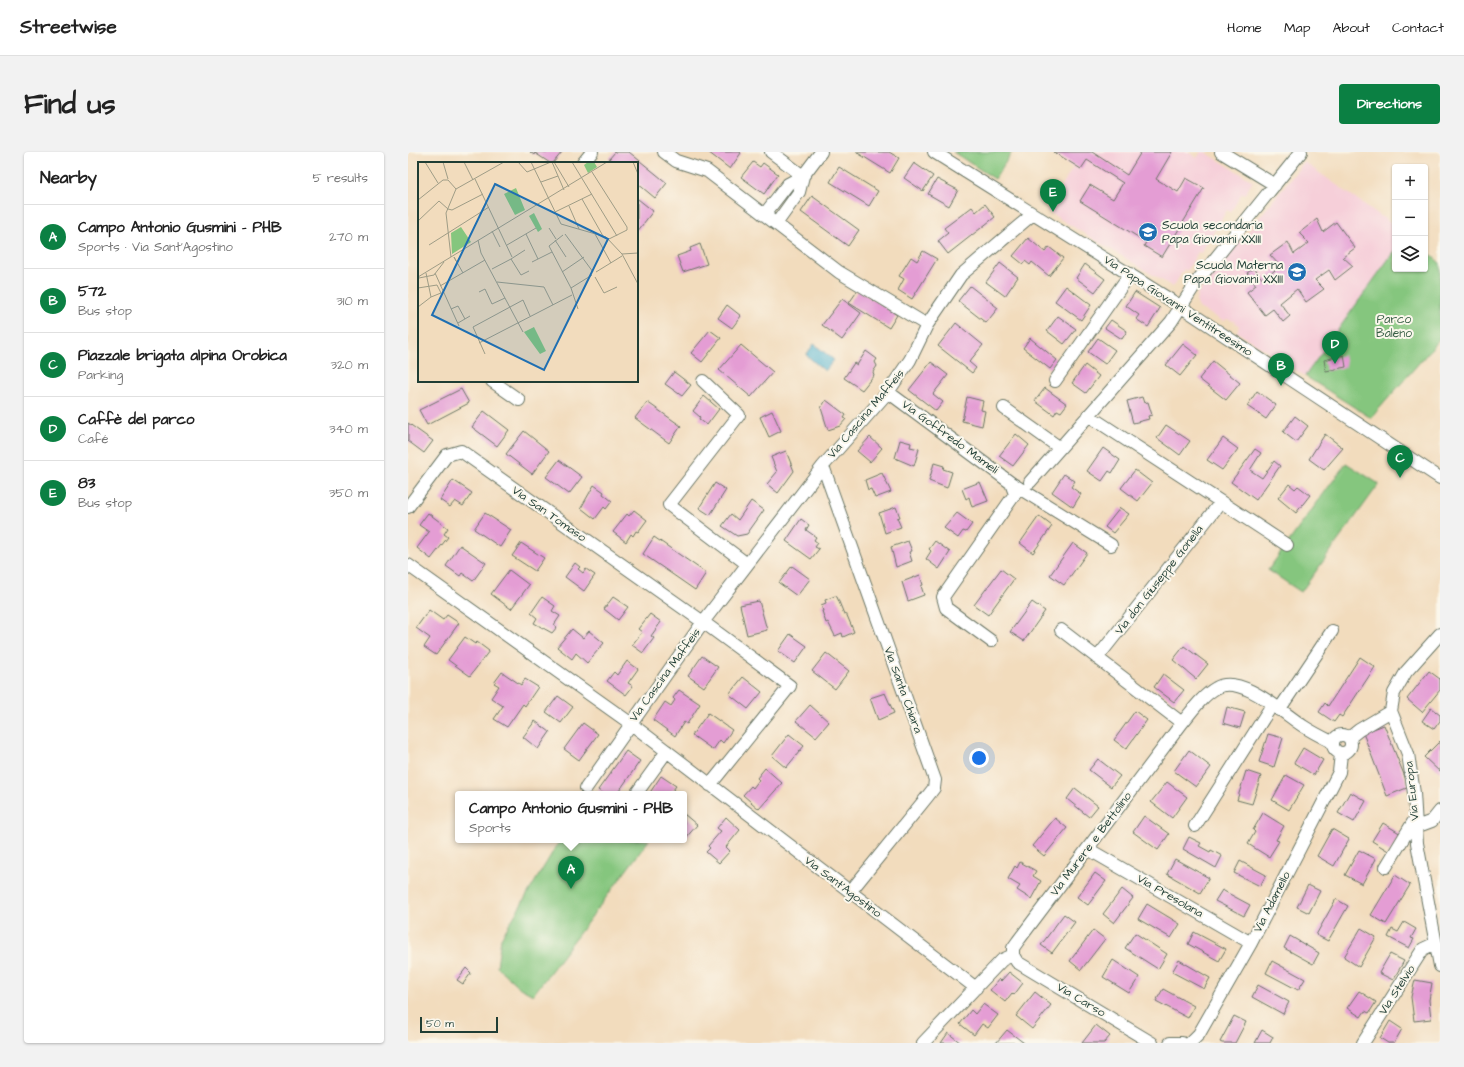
<!DOCTYPE html>
<meta charset="utf-8">
<style>
:root{--surface:#fff;--page:#f2f2f2;--text:#222;--muted:#767676;--line:#e0e0e0;--accent:#0b8043}
body{margin:0;font-family:"Architects Daughter",sans-serif;background:var(--page);color:var(--text)}
.controls{position:absolute;right:12px;top:12px;display:grid;overflow:hidden;border-radius:4px;box-shadow:0 1px 3px #0004}
.controls button{width:36px;height:36px;display:grid;place-items:center;padding:0;border:0;border-bottom:1px solid var(--line);background:var(--surface);color:var(--text);font:20px sans-serif}
.scale{position:absolute;left:12px;bottom:10px;width:78px;box-sizing:border-box;padding-left:4px;border:2px solid #1f3d34;border-top:0;font-size:11px;line-height:14px;white-space:nowrap;color:#1f3d34;-webkit-text-stroke:3px #fbf7ec;paint-order:stroke}
.you{position:absolute;left:571px;top:606px;width:14px;height:14px;margin:-10px;border:3px solid #fff;border-radius:50%;background:#1a73e8;box-shadow:0 0 0 6px #1a73e833}
.badge{display:grid;place-items:center;width:26px;height:26px;border-radius:50%;background:var(--accent);color:#fff;font-size:13px;font-weight:700}
.pin{position:absolute;translate:-50% -33px;filter:drop-shadow(0 1px 2px #0008)}
.pin::after{content:'';position:absolute;top:21px;width:14px;height:12px;background:inherit;clip-path:polygon(0 0,100% 0,50% 100%)}
.popup{position:absolute;left:47px;top:639px;width:232px;height:52px;box-sizing:border-box;display:grid;place-content:center;border-radius:4px;background:var(--surface);filter:drop-shadow(0 1px 3px #0005);font-size:13px;white-space:nowrap;color:var(--muted)}
.popup b{font-size:15px;color:var(--text)}
.popup::after{content:'';position:absolute;left:50%;top:100%;margin-left:-8px;border:8px solid transparent;border-top-color:var(--surface)}
.list{margin:0;padding:0;list-style:none}
h2{display:flex;justify-content:space-between;align-items:center;height:52px;margin:0;padding:0 16px;font-size:17px}
h2 small{font-size:13px;font-weight:400;color:var(--muted)}
.list li{display:grid;grid-template-columns:26px 1fr auto;gap:12px;align-items:center;box-sizing:border-box;height:64px;padding:0 16px;border-top:1px solid var(--line)}
.list b{display:block;font-size:15px;white-space:nowrap}
.list p{margin:0;font-size:13px;white-space:nowrap;color:var(--muted)}
.list em{font-size:13px;font-style:normal;color:var(--muted)}
.icon{flex:none;width:22px;height:22px;fill:none;stroke:currentColor;stroke-width:2;stroke-linecap:round;stroke-linejoin:round}
.map{position:relative;flex:none;width:1032px;height:891px;overflow:hidden;border-radius:4px}
header{display:flex;align-items:center;gap:24px;box-sizing:border-box;height:56px;padding:0 20px;background:var(--surface);border-bottom:1px solid var(--line)}
header strong{font-size:19px}
nav{display:flex;gap:22px;margin-inline-start:auto;font-size:14px}
.intro{display:flex;align-items:center;justify-content:space-between;box-sizing:border-box;height:96px;padding:0 24px}
h1{margin:0;font-size:28px}
.button{padding:10px 18px;border-radius:4px;background:var(--accent);color:#fff;font-size:14px;font-weight:700}
main{display:flex;gap:24px;padding:0 24px}
aside{flex:1;background:var(--surface);border-radius:4px;box-shadow:0 1px 3px #0004}
.map>svg:first-child{display:block}
.built{fill:#f6cfd9}
.green{fill:#85c67e;stroke:#528259}
.water{fill:#4aadca;stroke:#34757f}
.building{fill:#e49dd4}
.lines{fill:none;stroke-linecap:round;stroke-linejoin:round}
.minor-casing{stroke:#697564;stroke-width:14}
.minor{stroke:#fff;stroke-width:12}
.labels{text-anchor:middle;dominant-baseline:central;stroke-width:4;stroke-linejoin:round;paint-order:stroke}
.poi-label{font-size:12px;fill:#1f3d34;stroke:#fbf7ec;text-anchor:start}
.street-label{font-size:12px;fill:#1f3d34;stroke:#fbf7ec}
.park-label{font-size:12px;fill:#385f46;stroke:#fbf7ec}
.inset-road{fill:none;stroke:#9e9c86;stroke-width:1}
.view{fill:#1f6fb2;fill-opacity:0.15;stroke:#1f6fb2;stroke-width:2}
.inset-edge{fill:none;stroke:#1f3d34;stroke-width:2}
</style>
<header>
<strong>Streetwise</strong>
<nav><a>Home</a><a>Map</a><a>About</a><a>Contact</a></nav>
</header>
<div class="intro"><h1>Find us</h1><a class="button">Directions</a></div>
<main>
<aside>
<h2>Nearby<small>5 results</small></h2>
<ul class="list">
<li><span class="badge">A</span><div><b>Campo Antonio Gusmini - PHB</b><p>Sports · Via Sant'Agostino</p></div><em>270 m</em></li>
<li><span class="badge">B</span><div><b>572</b><p>Bus stop</p></div><em>310 m</em></li>
<li><span class="badge">C</span><div><b>Piazzale brigata alpina Orobica</b><p>Parking</p></div><em>320 m</em></li>
<li><span class="badge">D</span><div><b>Caffè del parco</b><p>Café</p></div><em>340 m</em></li>
<li><span class="badge">E</span><div><b>83</b><p>Bus stop</p></div><em>350 m</em></li>
</ul>
</aside>
<div class="map">
<svg width="1032" height="891" viewBox="0 0 1032 891">
<rect width="100%" height="100%" fill="#fbf7ec"/>
<filter id="ink" filterUnits="userSpaceOnUse"><feTurbulence type="fractalNoise" baseFrequency=".025" numOctaves="2"/><feDisplacementMap in="SourceGraphic" scale="8" xChannelSelector="R" yChannelSelector="G"/><feConvolveMatrix kernelMatrix="1 2 1 2 8 2 1 2 1" color-interpolation-filters="sRGB"/></filter>
<filter id="wash" filterUnits="userSpaceOnUse"><feTurbulence type="fractalNoise" baseFrequency=".012" numOctaves="4" result="noise"/><feDisplacementMap in="SourceGraphic" scale="16" xChannelSelector="R" yChannelSelector="G"/><feGaussianBlur stdDeviation="0.9" result="paint"/><feColorMatrix in="noise" values="0 0 0 0 0 0 0 0 0 0 0 0 0 0 0 0 0 1.4 0 .05"/><feComposite in="paint" operator="in"/></filter>
<g filter="url(#wash)">
<rect width="100%" height="100%" fill="#f2dcbd"/>
<path class="built" d="M642,0h138l9,6 4,-6h4l48,29 -8,13 -3,-1 -11,19 -4,-2 -26,43 -3,-1 -11,19 -3,-2 -11,18 -126,-76 26,-44z
M896,10l91,64v24l-90,126 -68,-44 2,-6 -5,-5 -7,-2 -4,2 -24,-13 -3,-7 2,-8z"/>
<path class="green" d="M545,0h59l-17,27z
M987,98v19h30v-19l15,13v76l-69,79 -66,-42z
M938,311l33,21 -78,108 -33,-22z
M152,688h89l-116,155 -13,-7 -23,-21 4,-29z"/>
<path class="water" d="M406,192l20,16 -9,11 -19,-16z"/>
<g id="blocks">
<path class="building" d="M122,0h32l-9,11h-3l-15,-10 -1,2z
M207,0h14l38,31 -12,15 -18,-15v-20h-24l-4,-4z
M300,0h32l1,1 -11,16z
M448,0h33l10,6 -9,15z
M646,0h38l35,23 14,-23h31l-16,27 22,13 8,-14 18,10 -42,69 -18,-11 2,-4 -66,-41 10,-16 23,14 10,-16 -36,-23 -6,9z
M345,10l7,5 3,-4 15,11 -14,20 -23,-17z
M506,11l19,13 -10,15 -19,-13z
M431,15l39,24 -9,15 -39,-24z
M529,27l21,11 -9,16 -21,-12z
M404,44l47,34 -11,16 -47,-34z
M230,47l15,12 -16,21v-31z
M577,52l10,13 -47,37 -10,-13 10,-8 -4,-5 28,-21 4,5z
M909,67l6,13 13,-10 19,26 -12,9 10,9 -18,14 -6,-10 -14,10 9,9 -18,13 -9,-13 -17,14 10,13 -7,6 -10,-13 -8,6 -18,-23 9,-7 -9,-12 7,-5 9,12 17,-14 -10,-11 18,-13 6,12 15,-11 -10,-10z
M620,86l17,14 4,-5 14,11 -14,18 -17,-14 -2,3 -5,-4 -2,3 -10,-8z
M292,92l7,20 -24,8 -6,-16 14,-5 -1,-3z
M515,99l14,8 -25,40 -14,-9 6,-11 -5,-3 12,-19 6,4z
M592,111l18,14 -13,19 -19,-14z
M677,112l20,15 -10,13 -19,-14z
M562,134l28,22 -12,15 -28,-22z
M658,134l25,19 -10,15 -26,-19z
M450,138l39,25 -8,13 -40,-25z
M727,140l25,16 -12,19 -12,-8 3,-4 -13,-9z
M434,147l19,14 -19,27 -20,-15z
M319,153l14,11 -9,12 -14,-10z
M650,164l18,13 -12,15 -17,-13z
M703,168l16,11 -5,8 -17,-11z
M548,171l27,22 -14,17 7,6 -4,5 -34,-27z
M302,178l11,8 -19,24 -11,-9z
M622,186l27,22 -7,9 -27,-21z
M690,186l17,12 -10,14 -17,-12z
M775,192l14,11 -17,21 -14,-11z
M333,193l32,27 -22,25 -32,-27z
M458,199l11,8 -2,3 2,4 -4,6 1,3 -12,15 -18,-12 10,-15 3,2z
M936,203l2,12 -20,4 -2,-11z
M805,209l27,22 -14,17 -27,-21z
M523,210l17,13 -15,19 10,8 -7,9 -27,-21z
M677,213l14,11 -13,17 -14,-10z
M266,220l17,13 -9,11 -17,-12z
M637,236l22,16 -6,8 -4,-2 -3,5 -19,-14z
M53,237l8,14 -42,22 -8,-15z
M849,239l19,14 -10,14 -19,-13z
M296,244l15,13 -12,16 -8,-6 1,-2 -7,-6z
M559,245l16,4 -2,9 4,1 -3,15 -20,-5z
M734,245l2,6 4,-1 4,13 -4,1 1,3 -16,4 -6,-22z
M418,248l20,15 -2,3 2,1 -6,7 -12,4 -7,-22z
M239,250l34,24 -12,17 -34,-25z
M76,259l25,19 -12,16 -25,-19z
M364,259l9,20 -12,6 -9,-20z
M887,264l13,10 -12,16 -13,-10z
M0,271l25,18 -9,12 -16,-12z
M758,273l24,16 -10,14 -23,-17z
M116,279l25,20 -17,23 -26,-20z
M608,282l13,11 -16,21 -14,-10z
M917,282l18,14 -19,22 -15,-11z
M462,285l12,11 -12,14 -13,-11z
M815,286l15,11 -16,21 -15,-10z
M492,288l11,3 -1,4 9,2 -5,17 -19,-8z
M695,296l17,12 -8,13 -3,-2 -7,10 -15,-10z
M847,297l6,4 -11,17 12,8 12,-17 6,5 -24,34 -25,-18z
M378,299l8,20 -16,22 -11,-9 10,-12 -6,-15z
M151,308l23,17 -13,17 -23,-17z
M526,311l10,3 -1,3 9,3 -5,16 -18,-7z
M727,318l17,13 -14,18 -17,-13z
M474,321l9,19 -16,6 -4,-9 -3,1 -3,-10z
M656,322l11,7 -4,6 10,7 -8,13 -21,-15z
M45,328l19,13 -9,13 -8,-5 -5,6 -10,-7z
M572,330l8,19 -16,6 -3,-10 -3,2 -4,-10z
M307,331l11,7 -16,25 -11,-7z
M881,332l6,5 3,-3 12,9 -14,18 -18,-15z
M186,333l10,7 -1,2 9,7 -6,8 -2,-2 -9,12 -14,-11z
M343,349l13,9 -17,24 -10,2 -15,-10 9,-12 7,6z
M488,355l4,10 -3,1 4,9 -16,6 -6,-20z
M712,356l9,6 -16,19 -8,-6z
M226,358l13,10 -9,12 -2,-1 -3,5 -2,-2 -5,8 -13,-10 14,-18 2,2z
M20,361l20,15 -4,6 4,3 -17,22 -14,-11 12,-16 -10,-7z
M77,361l26,17 -11,17 -26,-18z
M549,361l15,11 -6,8 -3,-1 -5,7 -14,-10z
M631,364l13,10 -19,27 -13,-10z
M393,367l8,6 -3,5 10,7 -2,3 4,3 -3,4 4,2 -8,10 -25,-18z
M246,385l52,36 -11,17 -52,-36z
M500,389l4,10 -3,1 3,9 -16,6 -5,-20z
M527,389l15,11 -11,17 -13,-10 5,-8 -2,-2z
M113,391l23,15 -9,13 -23,-15z
M665,391l14,10 -23,32 -14,-10z
M52,393l26,18 -13,18 -11,-8 -2,3 -14,-10z
M167,411l5,4 -2,2 5,4 3,-4 9,6 -11,16 -19,-14z
M384,414l18,13 -13,17 -18,-13z
M593,417l13,10 -26,36 -14,-10z
M101,418l20,15 -18,24 -20,-15z
M512,423l3,10 -2,1 3,9 -16,6 -6,-19z
M427,444l2,1 7,17 2,-1 8,19 -11,5 -1,-4 -7,3 -7,-14 -2,1 -4,-12h1l-2,-6 5,-2 -1,-3z
M134,445l13,9 -3,5 8,5 -6,9 3,2 -5,6 -18,-10 3,-5 -6,-5z
M205,445l15,10 -10,13 -14,-11z
M351,449l8,29 -20,5 -7,-30z
M624,450l13,9 -21,30 -14,-9z
M21,458l14,10 4,-5 12,8 -23,32 -12,-8 6,-9 -14,-10z
M242,462l11,8 -10,14 3,2 -11,15 -11,-8 10,-13 -4,-3z
M164,477l11,9 6,-7 15,12 -17,20 -11,-10 -4,6 -15,-12z
M382,482l17,12 -12,17 -17,-12z
M57,485l10,7 2,-2 12,9 -19,25 -22,-16z
M776,494l24,18 -12,15 -23,-19z
M418,501l23,18 -14,18 -23,-18z
M294,504l16,11 -14,20 -16,-11z
M952,505l15,10 -33,50 -3,-2 -5,7 -15,-10 6,-9 3,3z
M219,509l11,8 -10,14 5,3 -7,9 -19,-14 7,-9 3,3z
M1021,519l11,8v11l-18,22 -15,-13z
M94,520l19,13 4,-6 13,8 -13,19 -2,-2 -16,23 -13,-8 9,-13 -12,-8 8,-12 -5,-3z
M755,522l21,16 -10,12 -20,-15z
M335,525l19,15 -14,17 -19,-15z
M271,538l21,14 -13,20 -3,-2 -9,14 -22,-16 12,-18 6,4 4,-6 -2,-2z
M477,541l9,20 -16,7 -8,-22z
M150,544l15,11 -12,16 -15,-11z
M402,553l19,17 -13,15 -20,-16z
M819,555l18,5 -5,16 -17,-5z
M1023,556l9,7v6l-6,8 -12,-8z
M727,559l12,9 -21,29 -12,-9z
M300,561l24,17 -9,13 -3,-3 -7,10 -21,-15z
M127,569l15,11 -12,17 -15,-12z
M175,571l15,11 -19,26 -15,-11z
M976,573l25,62 -22,9 -24,-63z
M381,582l15,12 -18,22 -14,-12z
M860,582l15,4 -9,29 -15,-5z
M1032,589v31l-16,-15z
M895,596l20,12 -9,15 -20,-12z
M781,598l22,17 -15,20 -22,-16z
M218,599l14,10 -23,33h-13l-6,-4z
M690,607l22,17 -9,11 -22,-17z
M357,616l17,15 -23,26 -16,-14 8,-9 2,2 6,-8 -2,-2z
M838,619l15,5 -9,28 -15,-4z
M878,623l18,10 -15,25 -17,-10z
M253,624l15,10 -6,8h-21z
M759,630l20,15 -15,21 -21,-16z
M667,636l23,18 -9,11 -22,-18z
M942,640l16,9 -12,21 -16,-9z
M855,661l21,13 -8,14 3,1 -10,16 -21,-13 7,-12 -2,-2z
M276,662l13,11 -13,15z
M736,664l25,18 -11,16 -25,-18z
M318,665l14,13 -14,17 4,4 -11,12 -13,-11 4,-4 -2,-2 13,-15 -4,-3z
M647,666l12,10 -23,28 -12,-10z
M975,671l18,11 -11,18 -18,-11z
M924,677l17,10 -15,27 -17,-10z
M781,685l12,6 -2,3 11,6 1,-2 11,6 -6,12 -33,-19z
M951,698l17,9 -14,25 -17,-9z
M767,707l34,19 -9,15 -33,-19z
M832,709l26,14 -6,11 -26,-13z
M612,710l16,9 -3,5 8,5 -10,18 -14,-9 3,-4 -12,-7 7,-13 2,2z
M687,721l11,8 -18,24 -11,-8z
M987,723l15,10 -24,39 -15,-9z
M900,733l12,6 -11,22 -12,-6z
M714,737l11,9 -19,25 -11,-9z
M814,738l28,15 -6,11 -29,-15z
M928,747l12,7 -20,35 -12,-6z
M739,752l33,20 -9,14 -33,-19z
M656,762l11,8 -23,31 -11,-8z
M996,770l12,7 -5,9 3,1 -5,9 -21,-11 4,-8 6,3z
M953,776l15,9 -17,30 -15,-10z
M685,778l12,9 -24,31 -11,-9z
M786,780l32,17 -7,12 -31,-17z
M727,781l32,21 -9,15 -33,-21z
M882,784l29,17 -6,11 -29,-16z
M982,802l14,7 -11,19 -14,-7z
M705,808l26,17 -10,16 -26,-16z
M771,808l31,18 -6,11 -32,-17z
M864,809l33,18 -7,11 -32,-17z
M58,816l5,5 -8,11 -6,-4z
M601,820l14,11 -9,12 -2,-2 -7,9 -15,-12 9,-11 2,2z
M1007,828l17,3 -3,17 2,19 -17,2 -3,-24z
M850,833l31,17 -6,12 -31,-17z
M755,837l31,17 -6,12 -32,-17z
M951,839l17,11 -7,11 -4,-2 -4,6 -14,-9z
M627,840l16,13 -19,24 -16,-13z
M575,852l15,11 -10,13 -6,-4 -8,11 -14,-11 11,-14 4,4z
M826,864l12,6 -11,21h-13l-2,-1z
M982,869l12,8 -8,14h-6l-8,-5z
M688,873l14,11 -6,7h-22z
M599,878l17,13h-28z
M854,878l11,7 -3,6h-15z
M540,881l13,10h-20z"/>
</g>
</g>
<g filter="url(#ink)">
<use href="#blocks" fill-opacity="0" stroke="#697564" stroke-width="1"/>
<g class="lines">
<g class="minor-casing">
<path id="minor" d="M256,0l12,9 31,10 132,101 88,53
M363,0l32,24
M526,0l246,154 260,172
M813,0l54,33
M175,11l9,-11
M356,63l24,-31 15,-8
M368,72l23,-32 4,-16 18,-24
M84,229l27,19
M295,229l36,34 -70,90 78,59
M647,229l75,-107
M480,240l123,91 4,11 -72,103 3,11 45,33
M596,256l56,40
M680,263l199,130
M415,314l112,314 -1,8 -7,9 -77,95
M622,330l141,-160 27,-42 103,-128
M603,331l100,62
M0,355l39,-52 14,-4 242,171 87,64 -80,99
M0,413l222,158 346,265
M653,478l121,93
M1032,482l-34,38 -12,21 -3,18 17,43 6,39 3,50 23,123
M689,506l124,-156
M871,558l53,-79
M925 592a9 9 0 1 1 18 0a9 9 0 1 1-18 0Z
M941,586l10,-8 32,-19
M178,636l117,-166 120,-156 65,-74 22,-32 17,-35 34,-50 72,-61
M228,642l31,-43
M787,674l77,-121
M1008,675l16,-6 8,-10
M680,697l163,94
M978,715l29,-48
M605,803l4,7 135,81
M515,891l79,-83 11,-5v-7l5,-7 164,-218c10,-12 20,-27 34,-35 24,-15 67,25 87,38 9,6 19,11 29,16
M762,891h12
M782,891l9,-9 52,-91 88,-171 2,-18
M955,891l60,-94 13,-6"/>
</g>
<use href="#minor" class="minor"/>
</g>
</g>
<defs>
<g id="school-disc" transform="scale(1)"><circle r="9.5" fill="#1f6fb2" stroke="#fbf7ec"/><path d="M0-5L7-2L0 1L-7-2ZM-4 1L0 2.5L4 1V4Q0 6-4 4Z" fill="#fff"/></g>
</defs>
<g fill-rule="evenodd">
<use href="#school-disc" x="740" y="80"/>
<use href="#school-disc" x="889" y="120"/>
</g>
<g class="labels">
<g class="poi-label">
<text x="754" y="73">Scuola secondaria<tspan x="754" dy="14">Papa Giovanni XXIII</tspan></text>
<text x="875" y="113" text-anchor="end">Scuola Materna<tspan x="875" dy="14">Papa Giovanni XXIII</tspan></text>
</g>
<g class="street-label">
<text transform="translate(770 154) rotate(33)">Via Papa Giovanni Ventitreesimo</text>
<text transform="translate(458 262) rotate(-50)">Via Cascina Maffeis</text>
<text transform="translate(542 285) rotate(36)">Via Goffredo Mameli</text>
<text transform="translate(141 362) rotate(35)">Via San Tomaso</text>
<text transform="translate(751 428) rotate(-52)">Via don Giuseppe Gonella</text>
<text transform="translate(257 523) rotate(-54)">Via Cascina Maffeis</text>
<text transform="translate(495 538) rotate(70)">Via Santa Chiara</text>
<text transform="translate(1004 639) rotate(-96)">Via Europa</text>
<text transform="translate(683 692) rotate(-53)">Via Murere e Bettolino</text>
<text transform="translate(435 735) rotate(37)">Via Sant'Agostino</text>
<text transform="translate(762 744) rotate(30)">Via Presolana</text>
<text transform="translate(864 750) rotate(-63)">Via Adamello</text>
<text transform="translate(989 838) rotate(-57)">Via Stelvio</text>
<text transform="translate(673 848) rotate(31)">Via Carso</text>
</g>
<g class="park-label">
<text x="986" y="167">Parco<tspan x="986" dy="14">Baleno</tspan></text>
</g>
</g>
<g transform="translate(10 10)">
<rect width="220" height="220" fill="#f2dcbd"/>
<path d="M170,0h6l3,5 -9,6 -4,-8zM98,26l9,22 -10,5 -11,-21zM116,51l8,16 -4,3 -9,-16zM43,65l10,15 -19,12 -1,-21zM116,165l12,24 -6,3 -16,-22z" fill="#85c67e"/>
<path class="inset-road" d="M7,0l13,21M25,0l5,17M46,0l9,18M100,0l9,10 24,-10M113,0l30,62 45,13 16,17 16,-1M134,0l12,28M136,0l15,25M154,0l45,74M215,0l5,12M174,10l35,55v3l-18,9M57,17l37,78M123,20l17,-6M164,37l21,37M0,38l25,-20h5l8,9 48,-27h9M151,44l10,23M30,47l4,1 31,-16M137,50l37,-18M0,59l21,-20 9,8M131,66l7,11M74,69l8,16M108,72l12,25M147,72l28,38M177,72l16,29M145,73l-14,11 22,42 7,21M60,78l3,13 42,79M137,78l11,17M11,83l60,-38M89,83l29,-17M204,92l16,30M33,95l-5,-44 10,-24M93,97l14,-9M38,99l-2,-4 9,16M114,100l20,-10M74,107l19,-10 10,16 8,-4M144,110l22,-15M178,110l26,-16M17,111l24,53M0,115l189,-115M177,115l9,16 13,-6M1,116l15,-3 10,-13M79,120l47,5 9,18M22,124l45,-26M0,126l19,-3 4,8 -10,4M153,126l21,-13M61,130l6,-3 7,15 13,-6M0,145l13,-10 -5,-24M33,147l7,-3 7,13M40,161l12,-7M61,181l93,-48M67,192l-12,-27 50,-27 7,16"/>
<path class="view" d="M77,22l113,55 -64,131 -112,-55z"/>
<rect width="220" height="220" class="inset-edge"/>
</g>
</svg>
<div class="controls">
<button>+</button>
<button>−</button>
<button><svg class="icon" aria-label="layers" viewBox="0 0 24 24"><path d="M12 4l9 5-9 5-9-5zM3 14l9 5 9-5"/></svg></button>
</div>
<div class="scale">50 m</div>
<div class="you"></div>
<div class="pin badge" style="left:163px;top:737px">A</div>
<div class="popup"><b>Campo Antonio Gusmini - PHB</b>Sports</div>
<div class="pin badge" style="left:873px;top:234px">B</div>
<div class="pin badge" style="left:992px;top:326px">C</div>
<div class="pin badge" style="left:927px;top:212px">D</div>
<div class="pin badge" style="left:645px;top:60px">E</div>
</div>
</main>
